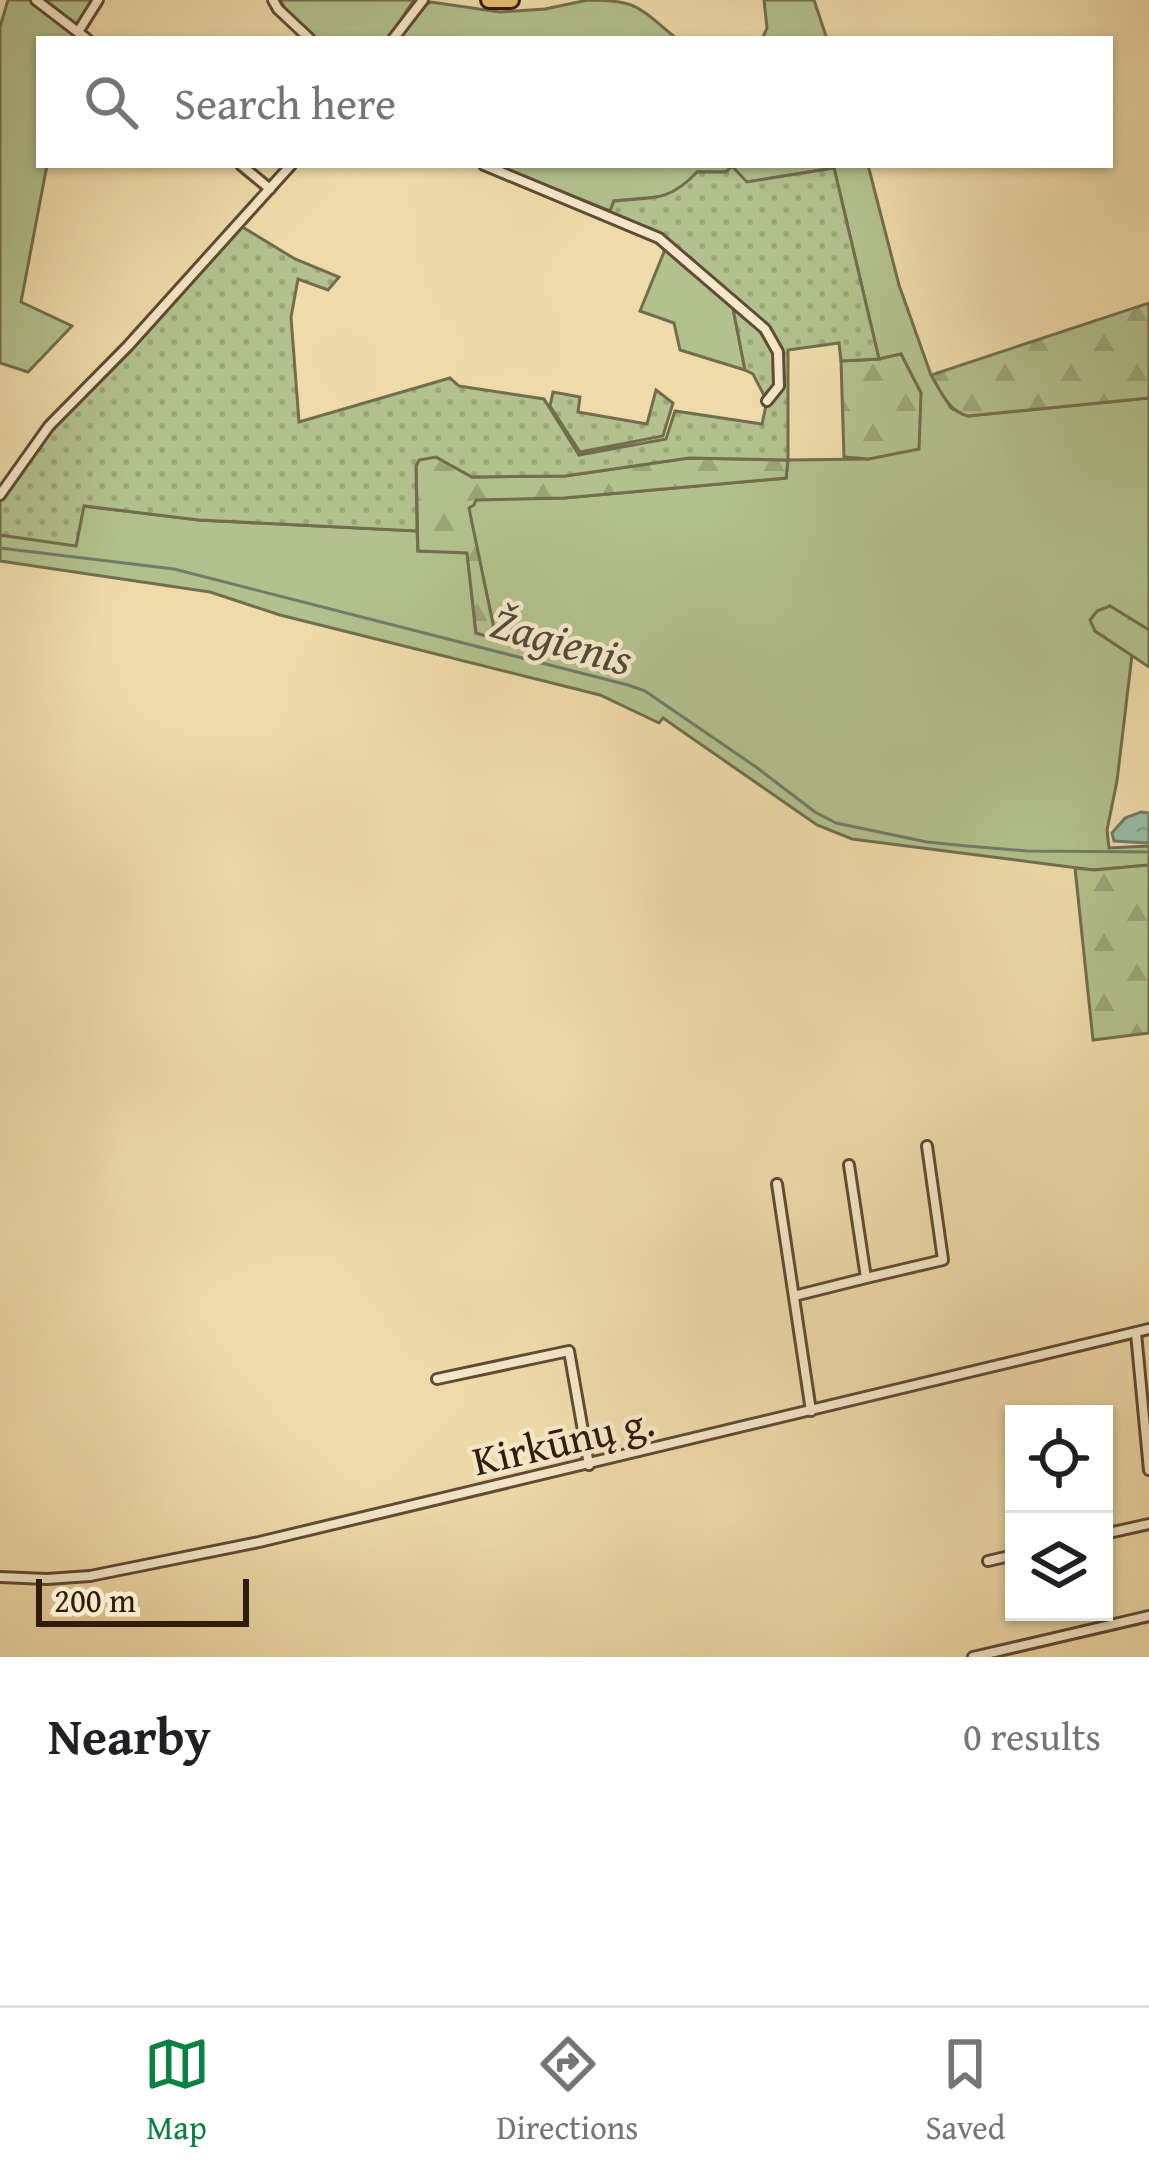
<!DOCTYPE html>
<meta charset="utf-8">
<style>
:root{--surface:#fff;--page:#f2f2f2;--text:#202124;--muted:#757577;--line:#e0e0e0;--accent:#0b8043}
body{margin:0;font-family:"Gentium Book Plus",serif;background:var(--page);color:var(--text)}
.controls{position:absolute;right:36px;bottom:36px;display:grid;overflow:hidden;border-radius:0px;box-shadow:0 3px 9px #0004}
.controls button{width:108px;height:108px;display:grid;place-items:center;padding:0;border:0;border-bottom:3px solid var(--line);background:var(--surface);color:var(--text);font:60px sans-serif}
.scale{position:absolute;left:36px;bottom:30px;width:213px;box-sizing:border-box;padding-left:12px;border:6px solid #311b0d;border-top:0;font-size:33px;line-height:42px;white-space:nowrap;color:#311b0d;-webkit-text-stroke:9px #f5e8c8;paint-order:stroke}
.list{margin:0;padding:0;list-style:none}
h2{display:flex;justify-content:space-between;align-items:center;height:156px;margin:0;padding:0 48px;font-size:51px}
h2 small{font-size:39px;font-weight:400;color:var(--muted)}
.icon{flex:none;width:66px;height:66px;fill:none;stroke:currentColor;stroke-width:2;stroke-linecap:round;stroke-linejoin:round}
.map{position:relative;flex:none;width:1149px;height:1657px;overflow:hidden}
.search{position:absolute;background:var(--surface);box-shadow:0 3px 9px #0004;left:36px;right:36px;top:36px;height:132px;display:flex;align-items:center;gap:30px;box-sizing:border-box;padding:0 42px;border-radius:0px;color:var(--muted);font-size:45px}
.sheet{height:348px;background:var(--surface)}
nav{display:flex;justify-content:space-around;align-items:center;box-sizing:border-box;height:168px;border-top:3px solid var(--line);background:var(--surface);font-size:33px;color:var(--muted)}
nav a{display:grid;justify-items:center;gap:6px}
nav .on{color:var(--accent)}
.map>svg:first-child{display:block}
.grass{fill:#b2c18d;stroke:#726e4d;stroke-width:3}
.forest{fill:url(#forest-firs);stroke:#726e4d;stroke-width:3}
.park{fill:url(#park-dots);stroke:#726e4d;stroke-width:3}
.water{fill:url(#water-ripples);stroke:#707c68;stroke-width:3}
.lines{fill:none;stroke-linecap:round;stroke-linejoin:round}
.stream{stroke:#707c68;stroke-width:3}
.minor-casing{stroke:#604b34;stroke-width:14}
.trunk-casing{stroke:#311b0d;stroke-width:20}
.minor{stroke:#f5e8c8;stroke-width:8}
.trunk{stroke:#e8be75;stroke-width:14}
.labels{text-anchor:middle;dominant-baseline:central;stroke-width:9;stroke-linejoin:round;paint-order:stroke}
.street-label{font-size:42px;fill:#311b0d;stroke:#f5e8c8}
.water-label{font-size:45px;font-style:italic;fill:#504b3b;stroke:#f5e8c8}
</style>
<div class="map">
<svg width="1149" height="1657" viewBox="0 0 1149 1657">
<defs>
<pattern id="forest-firs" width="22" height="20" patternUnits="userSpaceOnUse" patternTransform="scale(3)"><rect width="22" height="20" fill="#b2c18d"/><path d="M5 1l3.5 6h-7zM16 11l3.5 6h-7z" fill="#9aa578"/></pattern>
<pattern id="park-dots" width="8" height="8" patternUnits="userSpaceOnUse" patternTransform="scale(3)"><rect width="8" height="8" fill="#b2c18d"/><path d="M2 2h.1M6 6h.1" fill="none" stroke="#9aa578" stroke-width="1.8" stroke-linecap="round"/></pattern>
<pattern id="water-ripples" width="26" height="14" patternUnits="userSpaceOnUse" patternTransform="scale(3)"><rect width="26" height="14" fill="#9abca5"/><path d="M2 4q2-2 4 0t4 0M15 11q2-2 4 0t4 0" fill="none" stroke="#85a18d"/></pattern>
</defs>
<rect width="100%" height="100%" fill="#efdbaa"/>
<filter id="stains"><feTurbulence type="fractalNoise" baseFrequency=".00167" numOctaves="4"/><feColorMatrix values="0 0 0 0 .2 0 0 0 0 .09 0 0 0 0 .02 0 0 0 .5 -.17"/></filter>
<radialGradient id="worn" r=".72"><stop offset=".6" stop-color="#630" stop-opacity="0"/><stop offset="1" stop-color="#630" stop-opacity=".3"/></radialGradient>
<path class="grass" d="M8,0h90l-21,39h-38v126h8l-26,137 51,24 -44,46 -28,-9v-336z
M280,0h134l-26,39h-71l-31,-29z
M588,0c51,0 51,8 89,39h-278l25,-33 7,-4 69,10 45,-3z
M764,0h50l13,39h-65l5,-11z
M495,165h373l31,120 32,90 20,33 17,8 181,-18v232l-39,-24 -15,25 37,24 -15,126 -10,49 2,18 40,-2v19l-56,5 -241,-31 -35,-14 -154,-107 -4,5 -59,-28 -320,-80 -70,-23 -210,-31v-26l76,10 7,-39 116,14 218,11 1,20 49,1 9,81 20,4 -28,-129 8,-9 88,-1 222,-20 2,-18 81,-1 52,-66 -20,-39 -22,5 -45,-191 -87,14 -20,-10h-30l-17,19 -12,5 -54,5 -4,10z
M664,242l67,56 14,72 -65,-20 -6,-27 -34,-12 24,-59z"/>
<path class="forest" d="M1149,303v95l-181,18c-20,-5 -27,-25 -37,-41z
M901,354l20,39 -2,56 -50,10 -25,-2 -3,-96 38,-2z
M427,457h9l36,20 93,-1 124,-18 99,2 -2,18 -222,20 -88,2 -2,5 -5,3 27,131 -20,-6 -9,-80 -49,-2 -2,-85 3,-6z
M1110,606l39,24v37l-54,-36 -5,-11 7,-9z
M1149,865v168l-56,7 -18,-172 19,2z"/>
<path class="park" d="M732,166l15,16 87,-14 45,191 -38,2 -2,-18 -51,7v110l-99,-2 -124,18 -93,1 -36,-20 -17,3 -3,6 1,65 -218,-11 -115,-14 -8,40 -76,-11v-38l56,-76 183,-196 56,34 44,18 -11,13 -30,-11 -7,38 8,105 151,-44 9,8 85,13 35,56 87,-16 9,-28 87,13 5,-23 -14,-27 -8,-4 -14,-72 -72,-60 -58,-25 9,-2 4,-10c39,-4 55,1 83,-29h29z
M656,390l17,13 -10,33 -83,16 -30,-46 3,-14 27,5 -2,15 69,12z"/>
<path class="water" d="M1141,812l8,1v30l-35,-2 -2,-8 13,-15z"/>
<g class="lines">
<path class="stream" d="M0,548l174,21 454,116 17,6 111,76 59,45 21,11 91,19 40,4 60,5 122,1"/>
<g class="minor-casing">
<path id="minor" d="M36,0l51,39
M273,0l5,9 32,30
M78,32l20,-32
M393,39l30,-39
M241,165l29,24
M484,165l175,73 106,91 13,23 1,34 -12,15
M0,495l49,-69 79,-80 163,-181
M777,1184l34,227
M866,1278l77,-18 -16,-114
M794,1296l72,-18 -17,-113
M1136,1333l13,137
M437,1379l132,-28 20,114
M1104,1534l45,-10
M988,1561l26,-6
M0,1577l47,2 43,-3 169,-34 890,-213
M973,1657l176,-41"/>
</g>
<g class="trunk-casing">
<path id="trunk" d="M489,0h22"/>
</g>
<use href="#minor" class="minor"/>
<use href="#trunk" class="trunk"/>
</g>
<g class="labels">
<g class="street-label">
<text transform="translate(563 1440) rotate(-13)">Kirkūnų g.</text>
</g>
<g class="water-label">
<text transform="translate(562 640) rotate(16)">Žagienis</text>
</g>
</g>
<rect width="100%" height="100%" filter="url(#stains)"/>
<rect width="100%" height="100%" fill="url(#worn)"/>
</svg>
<div class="controls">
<button><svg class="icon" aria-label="locate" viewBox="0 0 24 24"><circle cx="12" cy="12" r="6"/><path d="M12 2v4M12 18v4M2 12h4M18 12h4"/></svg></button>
<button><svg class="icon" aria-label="layers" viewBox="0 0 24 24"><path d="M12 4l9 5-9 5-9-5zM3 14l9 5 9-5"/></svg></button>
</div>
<div class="scale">200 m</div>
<div class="search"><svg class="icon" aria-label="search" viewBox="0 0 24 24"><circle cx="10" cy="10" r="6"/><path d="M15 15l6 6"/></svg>Search here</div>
</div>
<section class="sheet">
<h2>Nearby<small>0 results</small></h2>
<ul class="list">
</ul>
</section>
<nav>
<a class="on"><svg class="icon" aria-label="map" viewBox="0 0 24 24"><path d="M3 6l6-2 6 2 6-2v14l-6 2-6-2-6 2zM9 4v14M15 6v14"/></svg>Map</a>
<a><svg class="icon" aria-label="directions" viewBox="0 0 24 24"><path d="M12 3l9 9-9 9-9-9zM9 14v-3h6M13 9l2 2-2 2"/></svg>Directions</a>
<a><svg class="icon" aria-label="saved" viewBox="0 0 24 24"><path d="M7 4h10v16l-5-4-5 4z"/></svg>Saved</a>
</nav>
